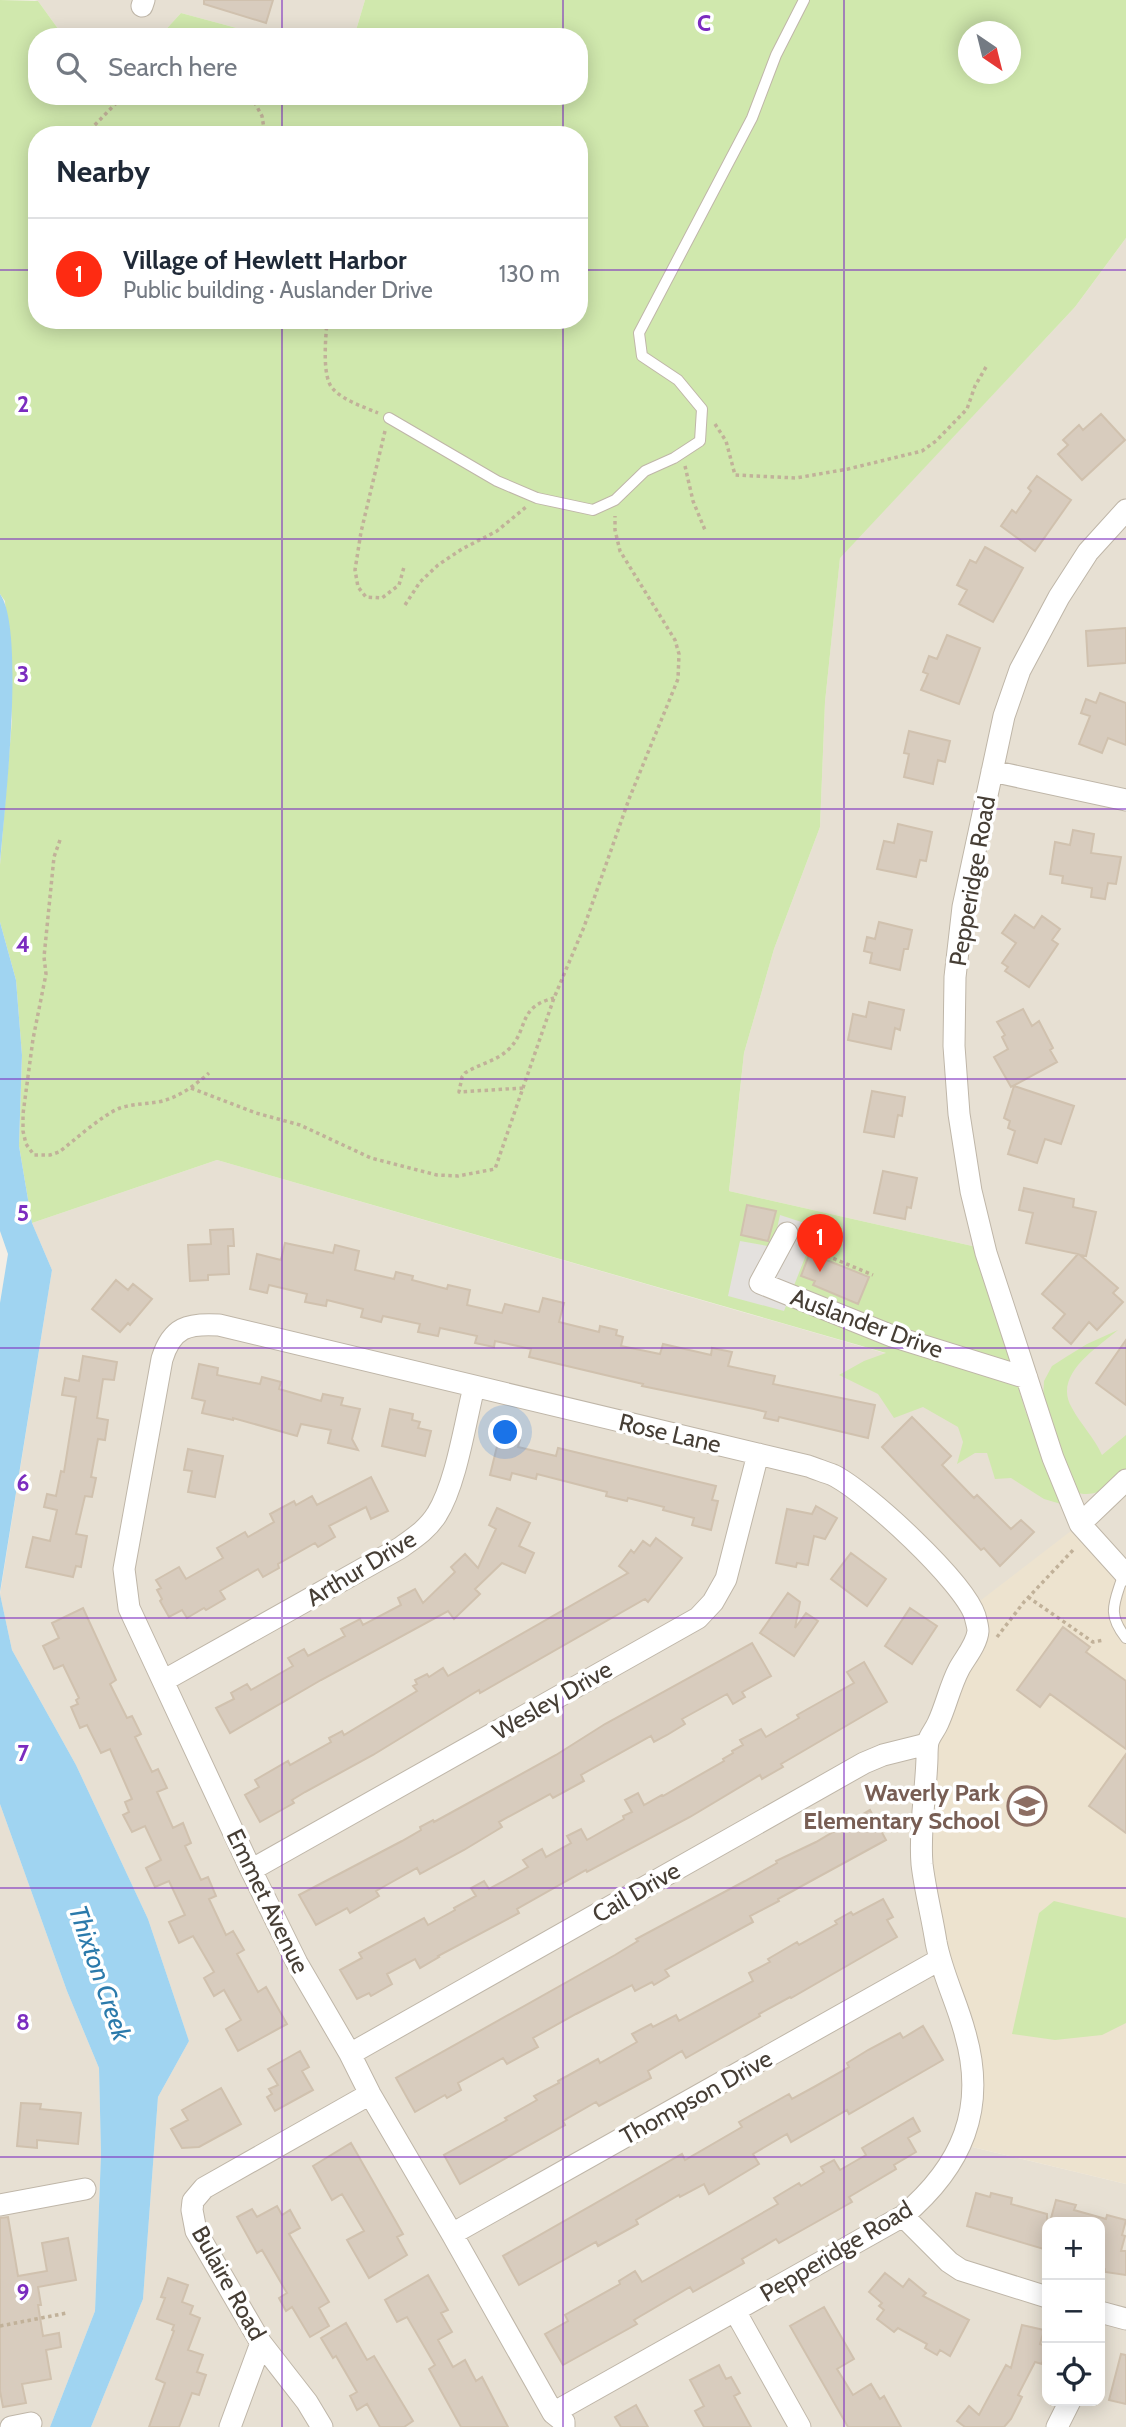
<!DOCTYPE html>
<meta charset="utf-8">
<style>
:root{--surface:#fff;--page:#f6f6f7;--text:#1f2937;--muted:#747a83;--line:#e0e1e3;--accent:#fe2b12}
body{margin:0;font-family:Cabin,sans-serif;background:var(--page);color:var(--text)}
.controls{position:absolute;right:21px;bottom:21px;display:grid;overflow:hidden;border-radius:14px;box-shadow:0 4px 18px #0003}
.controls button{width:63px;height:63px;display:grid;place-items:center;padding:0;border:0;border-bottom:2px solid var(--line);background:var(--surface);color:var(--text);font:35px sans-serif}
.compass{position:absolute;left:958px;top:21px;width:63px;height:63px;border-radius:50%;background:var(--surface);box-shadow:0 4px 18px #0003;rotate:145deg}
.you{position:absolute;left:506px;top:1433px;width:24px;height:24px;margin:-18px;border:5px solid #fff;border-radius:50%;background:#1a73e8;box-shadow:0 0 0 10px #1a73e833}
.badge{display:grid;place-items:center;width:46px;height:46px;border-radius:50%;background:var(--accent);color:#fff;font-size:23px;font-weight:700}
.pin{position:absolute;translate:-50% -58px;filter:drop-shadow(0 2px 4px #0008)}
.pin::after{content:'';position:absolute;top:37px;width:24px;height:21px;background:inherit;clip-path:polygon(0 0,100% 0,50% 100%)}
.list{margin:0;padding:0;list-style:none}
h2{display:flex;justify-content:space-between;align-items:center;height:91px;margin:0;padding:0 28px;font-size:30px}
h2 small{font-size:23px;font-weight:400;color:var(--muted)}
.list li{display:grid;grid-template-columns:46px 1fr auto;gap:21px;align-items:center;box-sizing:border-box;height:112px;padding:0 28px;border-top:2px solid var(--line)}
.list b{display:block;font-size:26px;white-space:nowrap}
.list p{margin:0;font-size:23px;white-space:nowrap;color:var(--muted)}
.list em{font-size:23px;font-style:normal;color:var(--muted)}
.icon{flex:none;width:38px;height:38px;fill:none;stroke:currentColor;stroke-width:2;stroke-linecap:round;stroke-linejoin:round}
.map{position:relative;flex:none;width:1126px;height:2427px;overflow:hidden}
.search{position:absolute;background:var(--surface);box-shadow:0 4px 18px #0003;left:28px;top:28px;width:560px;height:77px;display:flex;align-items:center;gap:18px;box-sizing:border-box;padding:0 24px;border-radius:28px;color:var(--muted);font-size:26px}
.panel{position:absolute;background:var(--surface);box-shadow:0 4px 18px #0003;left:28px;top:126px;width:560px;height:203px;border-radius:28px}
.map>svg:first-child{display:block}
.residential{fill:#e7e0d3;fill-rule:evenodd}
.education{fill:#ede3cf}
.green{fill:#d0e8ad;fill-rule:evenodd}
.parking{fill:#e4e1de}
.water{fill:#a0d4f1}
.building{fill:#d8ccbe;stroke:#d0c1ae;stroke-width:2}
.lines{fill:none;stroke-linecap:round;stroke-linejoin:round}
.service-casing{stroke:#bfb6a8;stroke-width:12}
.minor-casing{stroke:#bfb6a8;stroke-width:23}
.path{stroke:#c1b199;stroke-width:3.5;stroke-dasharray:3.5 3.5;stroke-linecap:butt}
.service{stroke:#fff;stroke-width:10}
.minor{stroke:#fff;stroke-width:21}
.grid{fill:none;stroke:#7b2cbf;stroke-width:2;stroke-opacity:0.55}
.labels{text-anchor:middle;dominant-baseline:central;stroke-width:7;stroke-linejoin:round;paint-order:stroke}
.street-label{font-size:24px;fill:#463e35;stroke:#fff}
.education-label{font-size:24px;font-weight:bold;fill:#785e54;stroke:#fff;text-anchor:end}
.water-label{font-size:26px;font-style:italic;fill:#2b7aab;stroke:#fff}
.grid-label{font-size:23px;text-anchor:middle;font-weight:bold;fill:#7b2cbf;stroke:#fff;stroke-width:7;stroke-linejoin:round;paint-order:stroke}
</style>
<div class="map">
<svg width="1126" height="2427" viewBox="0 0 1126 2427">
<rect width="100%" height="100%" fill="#f3eee5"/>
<path class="residential" d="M35,0h330l-11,37h-84l-89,-24 -22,24h-95l-26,-36z
M1126,238v1344l-165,437 3,126 162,39v243h-1035l52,-128 15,-202 31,-56 -41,-122 -72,-154 -64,-115 -12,-56 52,-324 -20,-47 185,-63 816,236 -43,-146 -261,-59 15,-138 30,-104 46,-122 5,-125 15,-145 235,-250zM1047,2222h53v179h-53z
M0,1804l67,187 32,77 2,86 -6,157 -45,116h-50z"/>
<path class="education" d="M1080,1524l46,58v602l-162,-39 12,-55 -49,-213 1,-142 50,-99 -6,-29z"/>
<path class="green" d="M0,0l38,1 26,36h-27v59h542v-59h-225l11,-37h761v238l-51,69 -235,251 -15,144 -5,125 -46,122 -30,104 -15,138 261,59 30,143 6,20 7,9 28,82 -17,-5 -33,-21 -16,1 -8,-26h-12l-18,11 6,-22 -5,-15 -35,-20 -29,11 -16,-24 -39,-19 25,-14 22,-8 -669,-193 -185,63 -13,-77 3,-91 -6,-75 -16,-58v-57l12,-145 -7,-119 -5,-7zM968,32h42v42h-42zM37,135h542v185h-542z
M181,13l89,24h-111z
M1118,1330c-21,18 -66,45 -46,78 9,17 22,29 30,47l24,-20v38c-17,14 -29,26 -52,19l-31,-94 1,-17 8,-15 14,-9 21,-13z
M1054,1901l72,17v105l-24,12 -47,5 -43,-6 27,-121z"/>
<path class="parking" d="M780,1215l37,12 -33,84 -56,-15 12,-55 33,6z"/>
<path class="water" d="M0,594c26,36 4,220 0,270z
M0,922l16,58 6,75 -3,91 13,77 20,47 -52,322v-289l8,-49 -8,-23z
M0,1594l12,56 64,115 72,154 41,122 -31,56 -15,202 -52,128h-41l45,-116 6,-157 -2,-86 -32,-77 -67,-187z"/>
<path class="building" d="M204,0h69l-7,23 -62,-19z
M1101,414l24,26 -43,40 -24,-26 10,-9 -5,-5 16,-15 4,5z
M1037,476l34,24 -36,51 -34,-25 11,-16 4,3 15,-22 -3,-3z
M985,547l38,21 -30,54 -34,-18 8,-14 -10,-5 13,-25 6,3z
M1126,628v35l-38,3 -2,-35z
M947,635l33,13 -21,56 -38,-14 7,-16 -5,-2 6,-16 8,3z
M1100,693l26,10v42l-18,-7 -6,15 -23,-9 11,-28 -9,-3 5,-14 10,4z
M909,731l41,10 -5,21 -7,-2 -5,24 -29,-7 5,-23 -5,-1z
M898,824l34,8 -6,29 -6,-1 -4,17 -39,-8 7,-28 10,2z
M1073,830l21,4 -3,19 30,4 -5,27 -8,-1 -3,16 -14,-2 1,-9 -30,-5 1,-7 -13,-2 5,-32 15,3z
M1015,915l19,13 8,-12 18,13 -8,11 6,4 -29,43 -24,-16 3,-4 -6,-4 14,-20 -14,-10z
M879,922l33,8 -4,19h-4l-4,21 -30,-7 2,-10 -8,-2 3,-14 8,2z
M869,1002l35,8 -4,20 -5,-2 -4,21 -43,-9 5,-26 13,3z
M1023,1009l9,17 7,-5 14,27 -3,2 7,12 -46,25 -17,-30 14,-8 -6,-12 3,-2 -8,-13z
M1014,1086l60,20 -13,38 -16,-5 -8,24 -29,-9 7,-23 -7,-3 2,-7 -6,-3z
M872,1091l33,6 -3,19 -4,-1 -4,22 -30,-5z
M883,1171l34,7 -6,30 -4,-1 -2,12 -31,-6z
M1024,1188l50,11 -1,8 23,5 -10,44 -6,-1 38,33 -5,5 10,9 -26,28 -8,-8 -18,22 -18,-16 12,-14 -23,-20 36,-40 -52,-11 7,-30 -14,-3z
M747,1205l29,6 -8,30 -27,-6z
M233,1229l1,17h-6l1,28 -21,1v5l-18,1 -2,-36 23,-1 -1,-14z
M285,1243l48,10 2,-8 24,6 -4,19 39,9 2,-7 17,4 -1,4 35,9 1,-4 22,5 -3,15 35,8 3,-9 34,8 4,-14 21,5 -5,19 40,10 1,-6 17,4 -1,5 7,2 -2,9 39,8 3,-10 48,11 1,-7 20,4 -4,14 47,10 -2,8 102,21 -7,33 -89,-21 -1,4 -14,-3 2,-6 -12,-3 -112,-23 1,-2 -114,-27 2,-8 -36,-8 -1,6 -19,-4 2,-7 -37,-8 -2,8 -20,-4 2,-8 -37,-8 -2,6 -20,-5 2,-8 -36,-9 -1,6 -21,-4 2,-8 -38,-9 -2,8 -17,-4 7,-35 24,6z
M809,1255l14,6 1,-2 45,18 -11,27 -45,-19 2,-4 -14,-5z
M116,1280l12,10 5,-6 19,15 -22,26 -2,-2 -8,9 -28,-23z
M1126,1340v65l-30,-22z
M83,1356l34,6 -3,18 -11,-1 -6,39 11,2 -3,20 -7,-1 -7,38 5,1 -4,19 -7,-1 -9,38 11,2 -6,31 -5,-1 -3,11 -47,-10 7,-30 17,4 7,-31 -13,-3 3,-13 9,2 5,-25 3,1 12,-75 -14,-2 3,-17 14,3z
M199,1364l19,4 -1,7 43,9 2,-7 19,5 -2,7 42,12 2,-7 20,4 -2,7 19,4 -8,30 6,11 -30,-7 3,-13 -30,-6 -4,12 -64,-18v2l-31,-7 3,-12 -13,-3z
M390,1409l23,5 -1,6 8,2 -2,6 13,3 -6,25 -43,-10z
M912,1417l39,39 -9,9 32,33 3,-3 34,34 10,-9 13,12 -34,34 -16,-18 -3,2 -99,-103z
M500,1434l20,6 -2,7 38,9 2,-8 158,38 -4,14 6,1 -7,29 -19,-5 2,-7 -31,-8 1,-3 -36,-9 -1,3 -21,-5 1,-4 -70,-18 -1,5 -24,-6 -2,7 -20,-5z
M188,1449l35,7 -8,41 -27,-5 4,-21 -8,-1z
M371,1477l17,34 -17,8 -5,-12 -37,19 6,11 -17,10 -3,-4 -37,21 1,4 -16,9 -5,-8 -38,22 5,8 -19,11 -2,-2 -17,10 -5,-8 -13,7 -9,-16 2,-2 -5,-9 4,-2 -5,-8 23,-13 7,12 37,-21 -6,-10 28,-16 3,5 26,-15 -4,-8 24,-13 2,4 16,-9 5,9z
M816,1506l21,12 -12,21 -11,-3 -6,29 -11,-2 -1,4 -20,-4 11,-54 25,5z
M497,1508l33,15 -11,23 15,7 -9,20 -23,-10 -27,26 5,5 -26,25 -6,-8 -127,69 -91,53 -14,-25 18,-9 -3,-6 16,-9 4,6 42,-24 -5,-8 16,-9 4,7 37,-20 -4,-7 19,-10 3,6 38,-20 -3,-7 17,-9 8,14 32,-31 -4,-5 14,-13 13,14 18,-39 -7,-4z
M656,1538l26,20 -34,44 -3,-3 -165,94 -1,-3 -106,65 -68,37 -13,8 2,3 -34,19 -15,-27 14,-8 -4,-7 33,-19 2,4 41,-23 -2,-4 13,-7 2,4 73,-44 -4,-5 4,-2 -2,-4 12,-6 2,3 14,-9 5,8 180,-103 -9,-7 12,-16 3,3 9,-12 7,5z
M851,1553l35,26 -19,27 -36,-27z
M788,1593l12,9 -5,26 11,-15 12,8 -24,35 -34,-23z
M83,1608l33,72 -6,4 17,34 5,-2 9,18 -6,3 17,35 6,-3 9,19 -10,4 16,36 10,-5 8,20 -6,3 16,34 7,-3 8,19 -7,3 17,36 7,-4 11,19 -7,4 21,38 8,-5 21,37 -49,27 -12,-22 15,-9 -17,-30 -10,6 -10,-18 10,-6 -21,-36 -14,7 -10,-21 16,-7 -16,-34 -14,6 -9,-19 15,-8 -16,-34 -13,6 -9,-17 6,-3 -4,-10 7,-3 -22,-50 -9,4 -14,-28 -7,3 -9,-21 7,-3 -2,-4 3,-2 -16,-33 -9,4 -11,-23 16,-8 -7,-15z
M910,1608l27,18 -25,38 -27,-18z
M1063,1627l27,20 -4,5 40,29v68l-76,-55 -10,13 -23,-17z
M752,1643l19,33 -29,16 3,5 -12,7 -6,-10 -45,25 3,5 -18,11 -13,7 -3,-6 -70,39 3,6 -31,17 -3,-4 -51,28 3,5 -38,23 -44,24 -3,-6 -41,23 3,5 -29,17 -3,-5 -31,17 -17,-30 103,-54 19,-11 -1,-3 13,-7 1,2 122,-67 49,-31z
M864,1662l23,40 -106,62 2,3 -21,12 -2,-4 -70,42 -103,55 -1,-2 -69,39 2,4 -81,43 1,1 -19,11 -5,-9 -28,15 5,10 -21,12 -2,-3 -12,6 -17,-29 22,-12 -3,-5 65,-35 4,7 27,-15 -1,-2 22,-12 -5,-8 13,-7 5,8 13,-7 26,-15 -5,-7 19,-11 4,8 25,-14 -4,-7 14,-7 6,11 37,-21 -1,-3 9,-4 -7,-12 13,-7 6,12 18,-10 1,1 61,-35 -1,-2 10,-6 -1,-2 11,-6 -3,-5 21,-11 5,8 33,-19 -2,-3 57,-32 -7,-11z
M1126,1754v79l-37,-27z
M870,1810l16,30 -108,59 1,2 -29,15 3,6 -88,48 4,6 -15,9 -2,-3 -17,9 -3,-6 -56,29 -43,24 5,9 -31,17 -4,-6 -45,25 3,7 -14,8 -2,-3 -30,17 -19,-34 219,-123 23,-14 -2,-2 109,-58 32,-18 -1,-2 40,-19z
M883,1899l10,18 -6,3 10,17 -106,61 -1,-1 -31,17 1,2 -74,42 -4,-7 -34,20 3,7 -52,28 -3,-4 -33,19 2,4 -105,59 -16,-29 63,-35 -2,-2 32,-18 -3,-4 25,-13 -1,-2 40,-22 2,4 37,-21 -5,-8 19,-10 2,3 23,-12 3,6 74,-40 -4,-8 21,-11 -2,-3 29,-17 2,3 38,-21 -2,-3 16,-9 2,3z
M923,2026l20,34 -94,54 -2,-4 -56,32 -4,-8 -34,20 6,10 -50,30 -5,-10 -24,13 -1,-2 -43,25 2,4 -40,22 -2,-4 -77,43 -16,-29 179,-102 3,6 57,-33 -3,-5 50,-28 3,5 22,-12 35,-20 -2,-4 21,-13 32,-17 3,5z
M300,2051l9,16 -7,4 11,19 -38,21 -8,-14 5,-3 -3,-5 9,-4 -10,-16z
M221,2088l20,36 -42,23 -17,1 -11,-19 17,-9 -6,-10z
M21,2103l20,1 -1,5 41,4 -3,31 -41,-4v8l-20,-2z
M913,2118l7,13 -12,7 8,14 -22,13 2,4 -47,28 3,5 -73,41 -3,-4 -34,20 2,4 -51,29 -3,-5 -56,33 3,4 -74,41 -18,-31 23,-13 -3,-6 55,-31 -1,-3 16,-10 7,11 136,-78 -4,-6 25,-15 2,3 23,-14 -3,-5 13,-7 6,10 26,-15 -4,-7z
M351,2143l52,91 -6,3 10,18 -38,23 -22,-38 17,-9 -22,-37 -10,6 -19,-34z
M976,2193l14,4 1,-4 21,5 -1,6 36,10v36l-80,-24z
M1056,2200l20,5 -2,5 32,9 1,-4 19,5 -4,15 3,1 -4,15h5v24l-21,-3v-3l-5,-1v-46h-50z
M277,2206l5,9 8,-5 10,18 -11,6 40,68 -10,6 10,18 -19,11 -18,-30 -6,4 -7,-13 8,-5 -25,-43 -5,3 -20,-36 15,-8 5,8z
M8,2217l10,59 29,-5 -5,-28 26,-5 8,42 -38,7 3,18h-3l5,31 16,-3 2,14 -15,3 5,29 -29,5 4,19 -23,4 -3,-16v-173z
M885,2273l18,14 6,-8 17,14 -3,3 46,24 -19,36 -10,-6 -3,5 -12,-7 2,-4 -29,-16 -4,4 -17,-13 7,-9 -5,-4 3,-3 -13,-11z
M428,2275l20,35 -7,3 11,19 -14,8 15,27 12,-7 11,21 6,-4 26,50h-47l-32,-58 6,-4 -28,-48 -10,5 -12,-22z
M168,2278l20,7 -6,17 11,4 -3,8 10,4 -12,32 15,5 -6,17 9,3 -7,20 -7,-2 -13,34h-30l16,-44 -9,-4 18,-48 -2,-1 2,-5 -17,-6 8,-21 -4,-1z
M824,2307l30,52 -17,10 16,26 18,-11 9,15 4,-3 17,31h-53l-58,-101z
M346,2323l21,37 7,-4 39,65 -9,6h-24l-13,-23 -10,6 -7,-14 7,-4 -21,-36 -3,2 -12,-20z
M1022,2325l22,5 -4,14 6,2 -4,18 -7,-2 -17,33 4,2 -11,22 -7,8h-39l-8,-6 12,-15 10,9 27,-50 5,3z
M1121,2354l5,1v49l-17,-4z
M719,2365l7,14 5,-2 9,16 -6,3 17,31h-47l-9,-16 9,-5 -14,-26z
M636,2405l12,22h-27l-6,-10z"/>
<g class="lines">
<g class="service-casing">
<path id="service" d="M389,418l108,63 40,17 56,12 22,-10 30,-29 29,-13 26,-17 2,-32 -24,-29 -36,-24 -3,-23 113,-215 24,-63 28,-55
M1124,1572c-8,29 -19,40 2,66"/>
</g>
<g class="minor-casing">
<path id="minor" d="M142,6l2,-6
M1126,510l-38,42 -29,45 -39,73 -16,46 -41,191 -8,70 -1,69 5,68 12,77 15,62 67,205 27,66 46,51
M992,771l134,29
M787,1233l-27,50 132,53 135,42
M1080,1524l46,-44
M163,1681l237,-133c14,-10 28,-19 37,-34 19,-30 28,-91 37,-127
M251,1870l447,-252 15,-16 13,-23 32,-125
M350,2054l514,-291 19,-8 44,-11
M0,2205l85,-16
M903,2216l46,46 12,8 86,27
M452,2234l487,-274
M735,2311l65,116
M1100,2312l26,7
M553,2413l350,-197c59,-50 84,-107 62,-183 -8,-31 -23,-59 -29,-91 -4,-26 -11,-52 -14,-78 -3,-35 4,-71 5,-106 0,-5 0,-11 1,-16 2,-7 7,-12 10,-19 8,-17 12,-37 21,-54 6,-11 18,-25 19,-38 0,-5 -2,-10 -3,-15 -11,-34 -109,-125 -142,-141 -8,-3 -17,-6 -25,-9l-589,-141c-31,-2 -47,2 -57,34l-38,210 5,39 122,262 46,93 53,91 20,40 82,140 101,179 11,9v5
M11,2427l20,-4
M230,2427l31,-84
M322,2427l-15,-25 -46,-59 -65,-112 -4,-21 1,-9 11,-13 166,-94
M1057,2427l13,-26"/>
</g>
<path class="path" d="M251,96l11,20 3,19
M85,135l38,-39
M327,320c-1,17 -6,59 7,70 11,11 30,17 44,23
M715,424l11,17 9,34 61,3 52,-9 74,-18 14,-10 31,-32 8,-23 11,-19
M385,431l-24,101 -6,38 3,17 8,10 16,1 17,-13 5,-18
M685,466l8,35 12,29
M405,605l15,-23 18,-17 24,-16 35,-18 29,-24
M60,840l-6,17 -10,100 2,17 -13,65 -10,75v17l3,13 8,11h16l9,-3c16,-12 43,-37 61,-44 12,-4 25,-4 38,-6 20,-4 36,-16 51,-29
M191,1088l65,25 44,12 71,33 66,17 21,1 37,-7 59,-171 30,-71 45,-128 49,-120 1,-25 -4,-14 -55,-89 -5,-21v-14
M523,1088l-64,4 3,-15 3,-4c14,-9 32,-12 44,-24 20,-20 8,-42 45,-51
M801,1245l72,30
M1028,1597l65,45 11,-2
M997,1637l27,-35 51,-54
M0,2326l67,-13"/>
<use href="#service" class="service"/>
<use href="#minor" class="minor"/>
</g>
<path class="grid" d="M282,0v37M563,0v37M844,0v2427M282,96v39M563,96v39M0,270h37M579,270h547M282,320v2107M563,320v2107M0,539h1126M0,809h1126M0,1079h1126M0,1348h1126M0,1618h1126M0,1888h1126M0,2157h1126"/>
<defs>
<g id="school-ring" transform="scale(2.0125)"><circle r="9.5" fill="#fff" stroke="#8d6e63" stroke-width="1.5"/><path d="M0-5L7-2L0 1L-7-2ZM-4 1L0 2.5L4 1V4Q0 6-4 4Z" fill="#8d6e63"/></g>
</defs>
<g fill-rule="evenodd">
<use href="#school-ring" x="1027" y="1806"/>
</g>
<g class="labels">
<g class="street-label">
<text transform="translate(972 881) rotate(-80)">Pepperidge Road</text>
<text transform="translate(867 1323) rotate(20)">Auslander Drive</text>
<text transform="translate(670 1433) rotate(13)">Rose Lane</text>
<text transform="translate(361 1568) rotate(-31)">Arthur Drive</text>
<text transform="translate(552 1700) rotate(-30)">Wesley Drive</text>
<text transform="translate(636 1892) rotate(-30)">Cail Drive</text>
<text transform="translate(268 1901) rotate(64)">Emmet Avenue</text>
<text transform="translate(696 2097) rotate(-29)">Thompson Drive</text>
<text transform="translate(836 2251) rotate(-31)">Pepperidge Road</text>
<text transform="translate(229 2283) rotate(61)">Bulaire Road</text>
</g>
<g class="education-label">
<text x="1000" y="1792">Waverly Park<tspan x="1000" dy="28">Elementary School</tspan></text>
</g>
<g class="water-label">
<text transform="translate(100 1973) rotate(71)">Thixton Creek</text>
</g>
</g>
<g class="grid-label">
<text x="704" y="31">C</text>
<text x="23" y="412">2</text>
<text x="23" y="682">3</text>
<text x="23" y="952">4</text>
<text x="23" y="1221">5</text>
<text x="23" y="1491">6</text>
<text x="23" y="1761">7</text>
<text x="23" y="2030">8</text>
<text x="23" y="2300">9</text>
</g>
</svg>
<div class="controls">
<button>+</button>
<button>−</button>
<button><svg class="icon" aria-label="locate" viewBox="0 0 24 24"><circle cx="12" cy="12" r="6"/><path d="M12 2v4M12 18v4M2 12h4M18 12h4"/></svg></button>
</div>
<svg class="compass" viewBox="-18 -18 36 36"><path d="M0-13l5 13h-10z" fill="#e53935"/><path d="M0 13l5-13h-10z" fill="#747a83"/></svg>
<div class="you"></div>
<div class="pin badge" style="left:820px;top:1272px">1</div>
<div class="search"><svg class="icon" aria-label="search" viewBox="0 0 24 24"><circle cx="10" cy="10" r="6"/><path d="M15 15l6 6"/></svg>Search here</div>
<section class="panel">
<h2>Nearby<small></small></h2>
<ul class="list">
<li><span class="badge">1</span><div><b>Village of Hewlett Harbor</b><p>Public building · Auslander Drive</p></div><em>130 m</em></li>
</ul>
</section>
</div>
